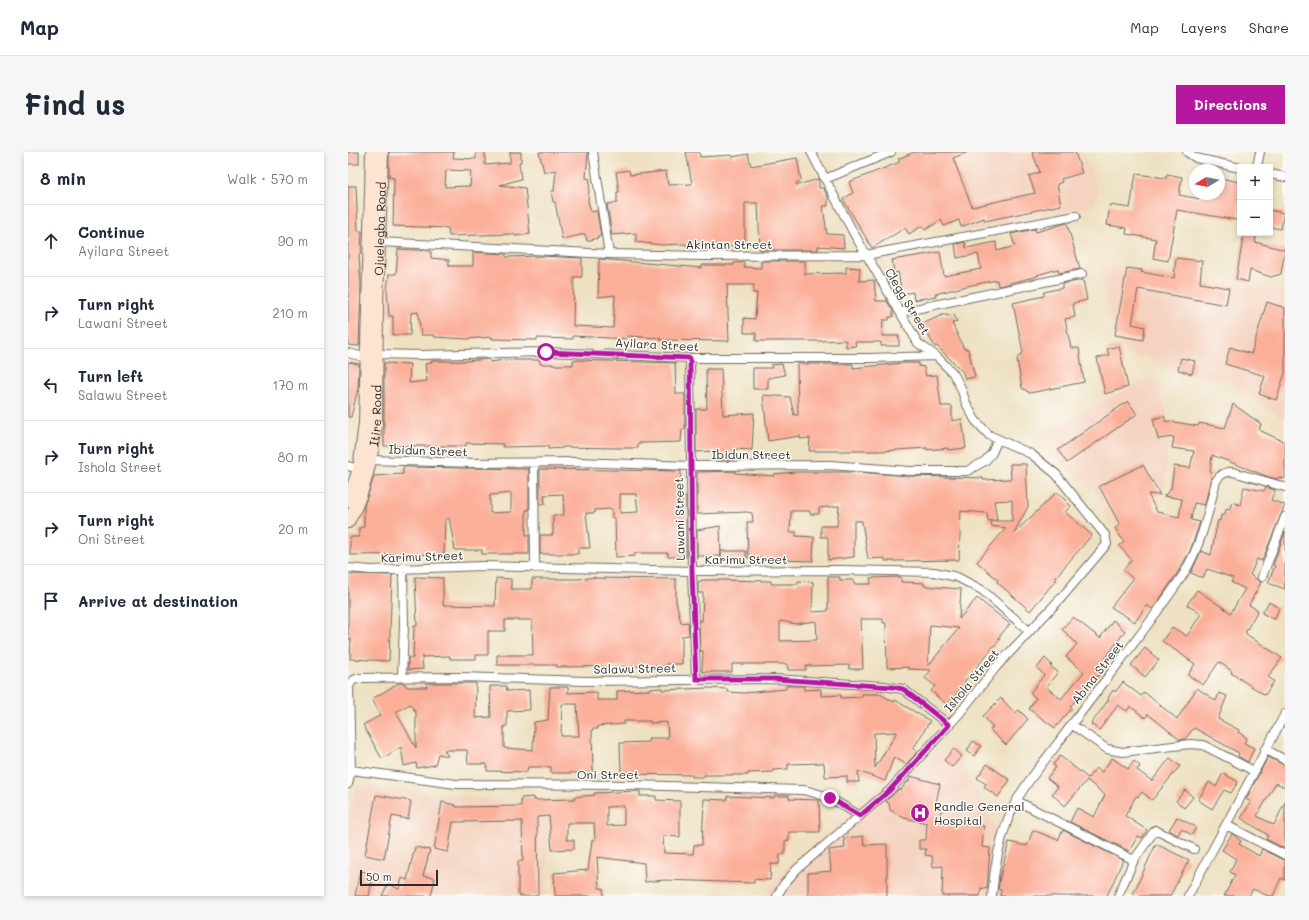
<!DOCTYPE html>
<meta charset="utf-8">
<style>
:root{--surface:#fff;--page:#f6f6f7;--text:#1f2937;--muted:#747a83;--line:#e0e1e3;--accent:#b5179e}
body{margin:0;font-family:Mali,sans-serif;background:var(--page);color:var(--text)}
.controls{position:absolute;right:12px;top:12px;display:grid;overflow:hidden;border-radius:0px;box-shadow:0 2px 6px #0003}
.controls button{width:36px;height:36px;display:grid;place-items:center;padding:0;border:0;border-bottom:1px solid var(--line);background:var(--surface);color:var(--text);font:20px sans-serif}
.compass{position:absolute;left:841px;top:12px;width:36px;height:36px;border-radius:50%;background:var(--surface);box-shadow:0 2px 6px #0003;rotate:260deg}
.scale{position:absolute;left:12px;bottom:10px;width:78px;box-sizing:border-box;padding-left:4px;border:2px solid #2b2b2b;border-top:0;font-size:11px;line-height:14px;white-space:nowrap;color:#2b2b2b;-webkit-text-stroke:3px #fdfcf7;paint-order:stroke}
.stop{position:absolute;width:12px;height:12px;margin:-9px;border:3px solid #b5179e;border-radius:50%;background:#fff}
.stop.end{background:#b5179e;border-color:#fff;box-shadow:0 1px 4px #0008}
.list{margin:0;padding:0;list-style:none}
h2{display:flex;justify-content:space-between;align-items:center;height:52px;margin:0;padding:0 16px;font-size:17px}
h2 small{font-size:13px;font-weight:400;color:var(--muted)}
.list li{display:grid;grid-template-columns:26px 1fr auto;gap:12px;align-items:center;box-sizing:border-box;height:72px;padding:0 16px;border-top:1px solid var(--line)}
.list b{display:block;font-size:15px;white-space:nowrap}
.list p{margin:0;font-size:13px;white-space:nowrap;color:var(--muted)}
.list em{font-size:13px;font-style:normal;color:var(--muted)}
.icon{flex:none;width:22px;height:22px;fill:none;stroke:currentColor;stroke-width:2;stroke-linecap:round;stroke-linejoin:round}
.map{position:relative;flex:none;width:937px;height:744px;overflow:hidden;border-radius:0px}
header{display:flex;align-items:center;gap:24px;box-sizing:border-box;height:56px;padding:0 20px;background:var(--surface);border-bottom:1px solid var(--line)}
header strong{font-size:19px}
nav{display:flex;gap:22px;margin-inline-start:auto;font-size:14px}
.intro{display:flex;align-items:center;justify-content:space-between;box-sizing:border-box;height:96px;padding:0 24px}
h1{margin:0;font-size:28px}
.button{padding:10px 18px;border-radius:0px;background:var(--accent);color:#fff;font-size:14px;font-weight:700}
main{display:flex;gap:24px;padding:0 24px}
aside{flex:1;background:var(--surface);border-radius:0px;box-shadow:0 2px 6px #0003}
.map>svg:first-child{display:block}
.built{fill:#f4d3c0}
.building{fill:#fbae98;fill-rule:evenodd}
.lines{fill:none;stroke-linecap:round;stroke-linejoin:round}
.street-casing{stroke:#6f6b60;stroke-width:10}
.secondary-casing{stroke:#6f6b60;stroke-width:14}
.street{stroke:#fff;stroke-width:8}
.secondary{stroke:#fde4d1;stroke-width:12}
.route{stroke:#b5179e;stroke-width:5}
.labels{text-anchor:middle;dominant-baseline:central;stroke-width:3;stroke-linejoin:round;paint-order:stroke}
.street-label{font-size:12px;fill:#2b2b2b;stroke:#fdfcf7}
.poi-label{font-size:12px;fill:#2b2b2b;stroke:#fdfcf7;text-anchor:start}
</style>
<header>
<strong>Map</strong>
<nav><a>Map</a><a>Layers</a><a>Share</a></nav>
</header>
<div class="intro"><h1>Find us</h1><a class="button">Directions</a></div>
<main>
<aside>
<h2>8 min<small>Walk · 570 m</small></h2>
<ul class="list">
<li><svg class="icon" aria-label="ahead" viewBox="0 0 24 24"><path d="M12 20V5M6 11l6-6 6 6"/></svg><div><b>Continue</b><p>Ayilara Street</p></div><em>90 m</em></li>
<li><svg class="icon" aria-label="right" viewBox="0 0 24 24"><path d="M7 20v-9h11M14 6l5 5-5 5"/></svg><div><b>Turn right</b><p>Lawani Street</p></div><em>210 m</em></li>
<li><svg class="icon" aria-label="left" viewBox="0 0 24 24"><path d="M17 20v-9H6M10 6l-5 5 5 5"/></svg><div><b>Turn left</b><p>Salawu Street</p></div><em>170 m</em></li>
<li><svg class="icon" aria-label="right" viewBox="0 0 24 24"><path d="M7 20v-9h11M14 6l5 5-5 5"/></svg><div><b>Turn right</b><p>Ishola Street</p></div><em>80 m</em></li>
<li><svg class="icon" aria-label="right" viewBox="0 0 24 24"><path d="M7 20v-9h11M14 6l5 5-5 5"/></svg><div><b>Turn right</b><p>Oni Street</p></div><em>20 m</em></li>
<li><svg class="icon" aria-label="arrive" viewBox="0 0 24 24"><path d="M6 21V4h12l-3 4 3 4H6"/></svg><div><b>Arrive at destination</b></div></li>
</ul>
</aside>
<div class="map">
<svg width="937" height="744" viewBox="0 0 937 744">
<rect width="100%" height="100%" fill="#fdfcf7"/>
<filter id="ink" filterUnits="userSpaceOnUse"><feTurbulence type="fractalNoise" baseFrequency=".025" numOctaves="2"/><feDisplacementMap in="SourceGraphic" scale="8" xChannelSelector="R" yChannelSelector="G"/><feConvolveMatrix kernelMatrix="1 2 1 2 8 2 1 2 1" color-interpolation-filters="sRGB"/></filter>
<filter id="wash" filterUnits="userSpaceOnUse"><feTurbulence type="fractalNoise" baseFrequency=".012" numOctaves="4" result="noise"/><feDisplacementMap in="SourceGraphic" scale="16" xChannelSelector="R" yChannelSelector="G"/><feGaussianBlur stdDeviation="0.9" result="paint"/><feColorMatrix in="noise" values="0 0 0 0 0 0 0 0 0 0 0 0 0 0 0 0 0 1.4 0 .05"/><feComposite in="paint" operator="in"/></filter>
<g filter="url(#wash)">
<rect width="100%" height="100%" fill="#eee1c2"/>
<path class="built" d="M582,0h152l17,39 -7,15 -129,26z
M750,110l187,30v128l-22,-14 -37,-27 -45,-5 -32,-16 -22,-3 -14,-23z
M806,223l19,58 -6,20 -2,37 -10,12 -21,11 -16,11 -9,-1 -15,-35 -33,-25 -19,-30z
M605,593l49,96 -5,55h-229l2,-9 20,-23 39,-31 45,-41z
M8,633l192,21 -1,90h-199v-69z"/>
<g id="blocks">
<path class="building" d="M0,0h11v12h-11z
M41,0h65l-1,6 23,1v-7h9v13l25,-2v-11h11v10h-2l2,17 -21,6 25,3 5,46 -15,2 -1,-2 -65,2 -1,-8 -55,-2 1,-48 -5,-1zM98,18l25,1 -1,15 -25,1z
M191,0h49l-2,26 4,1 -2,22 3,11 6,-1 4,25h-4l1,2 -11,3 -2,-7 -23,5 -7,-37h-2l-2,-11h3l2,-21 -12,2z
M338,0h13l1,5 32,-2v2l16,-3 3,12 46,-8 4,22 -5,3 1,2 22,-6v9h4l5,9v9h-5l4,28 16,1 1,13 -26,-2v4h-58l-2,-47h-13v42l-29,2v-2h-16v1h-14v-2l-24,1 -26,-3v-9l-24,2 -5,-31 10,-1v-11h2l-3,-20 13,-2 1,5 36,-4 2,14 24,-1z
M566,0h54l-15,6 19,49 63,-14 -6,-17 11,-4 -8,-20h43l7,21 -21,6 1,3 -5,2 4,21 -76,16 -1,-3 -23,9 -2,-7 -15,6 -3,-6 -16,10 -3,-4 -13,8 -4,-6 -33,20 -29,-49 10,-6 -4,-11 51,-20 -2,-3z
M788,22l30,4 1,-4 15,3 -3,18 21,4 1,-5h18v-16l21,4 -3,38 -60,-10 -9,51 -15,-3 3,-19 -30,-5 1,-6 -20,-3 3,-20 20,3z
M0,34h8l2,45h4l-1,23h-2l2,31 -2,61 -11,-1z
M922,58l14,3 -3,16 -11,-2z
M719,71l13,46 -21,4 -1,-4 -21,6 1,1 -40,10 -1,-6 -30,6 -32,8 1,2 -22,4 -1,-8 -11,2 -4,-22 -4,1 -2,-13 48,-8 4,24 37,-7 -3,-15 -21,4 -2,-14 10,-2 1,6 30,-6 1,9 18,-5 -4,-12 24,-5 1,3z
M896,81h13l-2,9 30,8 -4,24 -10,3 -21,-7 -2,12 -12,-3z
M50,97l33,2v7l18,2v6h24v-14l33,2v3l36,-1 40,2v19h-8l-1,49 22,1 18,1 2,-33 -17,2 1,-38 103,9v-3h32v-2l10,-1v5l17,1v-7h44v13l41,-1v-6l14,1 -1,13 15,-1 2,21h11l6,10v6h-4v3h-6l-1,16h17v10h-18v-4h-26l1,4 -10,1v-6l-3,-1 -21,1h-66v-8h-12v-15l11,1 2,-26h-4l1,-8h-27l2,56 -69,-1v-2l-33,-2 -1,3 -53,-3v3l-36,-1v2l-45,-1v-2l-26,2 -32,-2v-2h-13l-3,-23 -7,1 -1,22h-17v-19h-4l-2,-27 2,-15h7z
M828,106l26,3 -2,22 29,5 -3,17 -88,-16 -6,35 13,3 -2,13 -28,-5 12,-67 15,2 -1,2 33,6z
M735,128l4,20 -14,3 2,14 -10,2 6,29h8l5,34 -54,11 -8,-5 -5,-29 6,-7 -10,-49 31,-7v-4l18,-4v-4z
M919,150l18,6v65l-9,27 -17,-6 6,-18 -40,-12 5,-17 21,7z
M597,162l1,2 8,-2 3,8 -5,1 12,26h4l7,28 -10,2 -2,-7 -26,-26 -2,1 -13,-23z
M771,194l9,41 -23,7 -8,-36 12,-3 -2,-6z
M833,206l14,3 -3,13 -14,-4z
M141,207l1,3 15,-2h35v4h12v1h21v-5l102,3 1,31h9v35h-3l-1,13 -38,1h-5v5h-20l-55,-1v1l-15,1v-3l-45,1v-3l-37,-1v3h-82v-83l26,1 -1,19 18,-2 -2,-17 7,-1 -1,-2h35z
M0,210l11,2 -1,25 -7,28h-3z
M554,211h17v3l5,1 2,9 11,-1 4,31h11v15l10,-2 4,29 -18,2v-2l-21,2v-2l-46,3h-72l1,-13 -10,1v-3l-32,5 -5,-46 27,2 4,18h4l-1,-51h56v4z
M434,212l3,11 -17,3v11h-15v-21h19l-1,-3z
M358,217h15l2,46 31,-2 -2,37 -17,-1v11h-20v-9l-19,1v-43h11z
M780,249l9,13 -70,49 -9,-13z
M885,252l28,20 -2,6 26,12v37l-6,-2 -1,2 -9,-2 -57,-22 -2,17h2l-7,33 -11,-2 -3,17 9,2 -10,29 -12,21 -23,34 -3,3 -5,-4 -12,17 -24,-15 22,-28 -10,-9 9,-10 -13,-14 5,-4 -9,-14 5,-3 -21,-39 44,-21 17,30 -12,-1 9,18 22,5 3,-18 -18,-3 7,-7 3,-23 16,2 4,-17 -22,-3 2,-11 -16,2 -5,-20 11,-3 2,6 3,-1 29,5 1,-3 26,5z
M662,312h16l2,43 -15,27 44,-42 14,14 -6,6 27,23 -38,44 2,1 -26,31 -33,-29 1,-2 -21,-18 29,-34 -15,-2 1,-5h20v-21l-18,1 3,19 -9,1 -1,-8 -26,-2 -2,49 -62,1h-12v-3l-17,1 -6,-38h-8v36l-26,3v-23h-7v-11h16l2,-20 -20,2v6h-9v-3h-19l-1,21h6v4l18,1 -1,24 -36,-1v-2h-29l-1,-36h6l-1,-9 -5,-1 -50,2v-42l38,-1v2l39,3v-2l21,-2h61l54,4 73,2v2l28,-1z
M55,315l126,2v41h-3v25h3v19h-47v-4h-27l-6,-32 -4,1 -1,35 -94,1v-18h9v-9l5,-1v-21l10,-30 29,-2zM163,341v19l-21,1v-18z
M192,317l141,2 -1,26h6v60h-18v-4h-33v3l-19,1 -1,-39h-3v-9l-17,1v3h-9l4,35h-12v6h-38v-19h13v-20h11l-1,-21 -19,1 1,9h-5zM272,342h16l2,18 -18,1z
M896,335l20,4 2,-4 9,3 -4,10 14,5 -23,56 -5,-2 -7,16 11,7 -12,23 9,5 -12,21v3l36,24 -14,19 6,4 -9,14 -34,-22 1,-2 -13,-9 -16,23 -15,-10 7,-11 -33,-23 10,-14 15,9 14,-22 -14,-9 10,-15 34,23 14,-24 -14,-7 2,-4 -26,-9 -4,9 -12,-5 10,-22 10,4 7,-35 2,1 1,-6h4l1,-6 3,1 3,-8 8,3z
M372,374l1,30h-24v-26z
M937,380v57l-17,-6 7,-17 -2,-1z
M373,399h25v8h-25z
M7,422l37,1 -3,86 -39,-2 1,-20h-3v-63z
M67,425l28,1v27l52,1 1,-28 15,1v10h21v-10h47l16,-2v1l81,1v22l5,22 7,-1 1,13 -7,1v28h-16v3h-10v-1l-99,1v-2h-60v-10h36l-1,-35h-27v11h-17v24h-12v4h-26v-3l-28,1 1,12 -15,1v-12h5l1,-32h3z
M480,425h12v3h14v4h17l-1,-6 31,-1v5l23,1v3l37,3 -2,30 18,-21 33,26 -12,14 2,1 -36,43 1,1 -18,22 -16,-14 4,-5 -10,-8 6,-8 -23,-1v-2l-21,1 -1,-45h-3v-4h-22l2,50h-14v-4l-43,1v4h-18l-1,-6h-55v8h-30l1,-21h-3l-1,-30h3l1,-28h-5v-11l5,-2h17l51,1v3h27v-3l15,1 -1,30 16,-1zM432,469l16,3 20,-3 1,19 -37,1zM582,473l29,3 -31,38z
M921,450l10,6 -5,12 -12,-7z
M725,465l27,21 13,-18 12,11 -25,35 4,3 -10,12 -2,-1 -22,27 2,1 -17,20 -26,-19 7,-11 -6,-5 14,-18 -7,-7 8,-10 7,7 -2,1 8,6 -12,15 15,12 23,-27 -18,-15 11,-13 -15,-15z
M797,496l14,12 -14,17 -14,-12z
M775,530l18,14 3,-4 33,27 20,-31 19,13 3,-8 8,3 -9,23 21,11 -1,2 9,6 -3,5 10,5 -6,14 -10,-6 1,-3 -45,-25 -9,11 -5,1 -32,-26 -3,4 -15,-12 -3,5 -9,-6 -19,25 -8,-6 18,-25 -1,-1 5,-8 2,2z
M51,531h5l3,4h20l-1,-4h50l-1,35 16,-1 -1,-31h16l1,5 22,-1 1,20 -23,1v15h-3v22l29,2 1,-28 14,-2 2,-33h18v6l29,-1v8h20v-9l32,-1 -1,-1 14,-1v2l47,-2 18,1 1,3 16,1 42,-4v-3h18v4l17,-1v7l20,-1v3l21,-1v-3h18l14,8 1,-2 35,21 -17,28 4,2 -3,5 -8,8 -12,-7 -9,24 -27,-10 1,11h-12v-6l-22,1 -1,-14 -36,1v5l-15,1v2l-25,1v2h-44v2h-12v-2l-63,-1v-2h-8l-1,-29 29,-1 -1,-4h20l-1,-16 -17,1v-2h-26v3l-26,2v3h-6l1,44h-42v-6h-23l-1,5 -40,-1v-7h-19l-1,-14h-23l4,6 -10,-2 -3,11 -18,3 -1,-5 -12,3 -3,-19 -19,12 -19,-34 18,-10 -9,-16zM62,552l6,9v35l-20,-36zM214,552h15l2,32h-18zM549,580l-22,36 -1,-35z
M653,546l14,15 4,-3 9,9 -22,26 -16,-15 3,-3 -10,-11z
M625,589l8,5 -7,10 -7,-5z
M606,597l8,7 -10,11 -8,-7z
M712,604l28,22 8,-10 6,4 10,-14 16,11 6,-8 6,5 -3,4 15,11 18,-23 10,8 -28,34 -10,-8 -4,5 -2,-1 -11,20 22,14 -5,8 -4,-2 -9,15 -59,-29 7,-14 17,9 11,-22 -18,-15 -22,26 -13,-12 6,-7 -11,-9 9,-11 -3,-2z
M920,605l17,8v22l-9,-4 -19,33 17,9 11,-23v47l-19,-10 2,-4 -27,-17 10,-16 -5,-3z
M639,612l23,16 -12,17 -14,-10 2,-3 -9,-6z
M875,621l15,9 -7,11 -7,-3 -12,19 -14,-9 11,-18 7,5z
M562,624l30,8 -4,19 7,2 -5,16 46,5 -2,21 8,1 -3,41 -6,-1 -1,8h-38l1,-30 -10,1 -1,-11 -7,-1 1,-6h-7v-9h7l1,-17 -23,-5 -14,-8 -1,-7 -3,-1 2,-3 11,-10 2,1 5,-8 2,1z
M837,638l8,7 -9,11 -8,-7z
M292,639v5h16v4l24,1v36l-17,-1 1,17 29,1 1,-9h8l2,-46 23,1v-4l47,2v-2h15v3l30,1 1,32h-31v8l-4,1v13h-5l-1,10h-8l-1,16 -16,-1v4l-89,-3 -20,2 -1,-19 -47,-6 2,31h4l1,8h-49l-1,-23 34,-3 4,-30h3l-1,-17h-27v17h7v9l-22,1 -3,-34 -12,1 1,79h-19l-1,-2v-33h5l-1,-40 -69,1 -5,30 -14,-3 8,-47 14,3v2l65,-1v-8l13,-1v3l41,-1 -1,-2 21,-2 -1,-2zM276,654v19l-17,1v-19z
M28,643l35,6 -3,18 -16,-3 -8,43 -19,-4z
M829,665l19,10 -4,8 -11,-6 -3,6 -9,-5z
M685,678l25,10 5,-10 60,30 -16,36h-107l1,-6 -3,-1 2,-12 9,-35 18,4z
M884,682l9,7 -2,3 20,12 3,-7 23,11v20l-4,-2 -8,18h-5l-15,-7 -4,7h-25l11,-21 -5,-3 6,-13 -14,-9z
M515,684l1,9 23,-1v52h-79v-23l23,-2 -2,-21 16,-2 -1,-10z
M808,692l33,16 -19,36h-33l-4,-2z
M67,695l15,3 -7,26 12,2 -4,18h-49l6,-12 11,5 3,-11 5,2z
M12,719l13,2 -4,23h-14z"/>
</g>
</g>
<g filter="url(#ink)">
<use href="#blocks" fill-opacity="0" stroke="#6f6b60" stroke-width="1"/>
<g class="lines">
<g class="street-casing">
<path id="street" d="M245,0l16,102
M839,0l9,6 44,10
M909,15l3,-15
M922,22l15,3
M477,27l66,-27
M31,90l230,12 96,2 161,-1 210,-39
M553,160l181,-38
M0,201l20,5
M29,202l44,1 125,-3 144,6h180l66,-2
M342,206l2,213 4,108
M21,308l104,3 103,-1 114,4 140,-1 80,6h57l18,-10 7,-8 6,-14
M186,311l1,105
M0,314l11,3
M0,416l23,2 112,-4 209,5 149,-1 93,2 23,5 25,13 47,41
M914,425l23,-60
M54,525l2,-51 -1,-58
M723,572l36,25 15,3 68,-8 13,1 51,26
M917,597l20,11
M3,618l105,14 176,1 171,5c22,4 38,14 57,26
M0,632l3,-14 -2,-84 3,-5 6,-3 103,-1 123,4 191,-2 108,7 20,3 46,36
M669,649l117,59
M878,673l59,30
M429,744l7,-12 13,-15 93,-79 69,-76 38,-48 65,-69 45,-53 -2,-9 -49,-61 -25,-20 -42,-19 -14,-15 -9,-17 -5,-15 -8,-15 -17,-17 -18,-13 -65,-111 -42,-80
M644,744c2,-26 7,-53 16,-77 11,-29 32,-52 50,-76 41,-56 86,-110 125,-168 18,-29 25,-61 33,-94 4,-6 9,-10 17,-9l52,15
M770,744l16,-36 21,-30 39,19
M840,744l97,-182"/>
</g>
<g class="secondary-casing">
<g id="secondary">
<path d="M0,349l11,-32 6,-46 7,-271"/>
<path id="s1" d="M0,370c17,-28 24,-66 28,-97l1,-120 5,-153"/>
</g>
</g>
<use href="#street" class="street"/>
<use href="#secondary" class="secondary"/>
</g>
</g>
<g class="lines" filter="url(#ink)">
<path class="route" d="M198,200l144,6 2,213 4,108h79l118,8 10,2 46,36 -59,65 -30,26 -30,-18"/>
</g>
<defs>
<g id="hospital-disc" transform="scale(1)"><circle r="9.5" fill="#b5179e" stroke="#fdfcf7"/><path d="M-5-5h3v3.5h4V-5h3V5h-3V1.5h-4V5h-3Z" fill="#fff"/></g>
</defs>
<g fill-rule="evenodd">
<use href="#hospital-disc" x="572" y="661"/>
</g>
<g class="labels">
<g class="street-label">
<text stroke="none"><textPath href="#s1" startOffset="298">Ojuelegba Road</textPath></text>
<text x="381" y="92">Akintan Street</text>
<text transform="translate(560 149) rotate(59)">Clegg Street</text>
<text transform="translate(309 192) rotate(3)">Ayilara Street</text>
<text stroke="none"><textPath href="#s1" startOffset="111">Itire Road</textPath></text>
<text transform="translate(80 298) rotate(2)">Ibidun Street</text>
<text x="403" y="302">Ibidun Street</text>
<text transform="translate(331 367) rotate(-91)">Lawani Street</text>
<text transform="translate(74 404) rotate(-2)">Karimu Street</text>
<text x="398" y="407">Karimu Street</text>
<text transform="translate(287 516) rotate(-1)">Salawu Street</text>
<text transform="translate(749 520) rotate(-52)">Abina Street</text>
<text transform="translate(623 528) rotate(-50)">Ishola Street</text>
<text x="260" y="622">Oni Street</text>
</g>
<g class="poi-label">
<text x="586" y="654">Randle General<tspan x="586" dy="14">Hospital</tspan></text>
</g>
</g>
</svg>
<div class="controls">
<button>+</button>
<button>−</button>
</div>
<svg class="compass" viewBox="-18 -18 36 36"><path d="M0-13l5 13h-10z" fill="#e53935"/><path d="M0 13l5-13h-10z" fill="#747a83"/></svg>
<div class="scale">50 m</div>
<div class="stop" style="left:198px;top:200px"></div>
<div class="stop end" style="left:482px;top:646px"></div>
</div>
</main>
